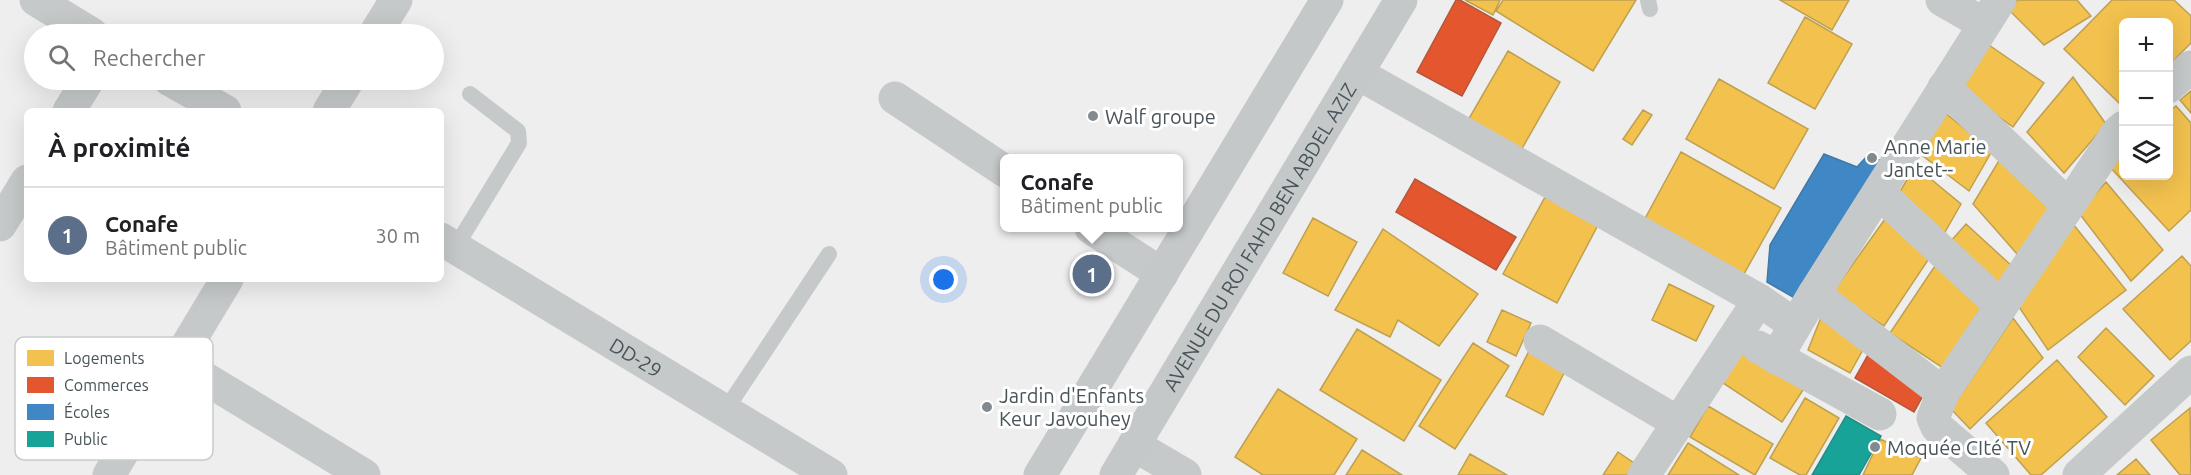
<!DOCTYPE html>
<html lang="fr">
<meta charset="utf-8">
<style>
:root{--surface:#fff;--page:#f2f2f2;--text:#202124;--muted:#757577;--line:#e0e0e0;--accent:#828a8d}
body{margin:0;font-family:Ubuntu,sans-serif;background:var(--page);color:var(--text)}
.controls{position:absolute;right:18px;top:18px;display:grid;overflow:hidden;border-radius:9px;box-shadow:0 6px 24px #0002}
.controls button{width:54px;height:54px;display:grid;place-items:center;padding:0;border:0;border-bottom:2px solid var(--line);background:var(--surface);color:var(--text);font:30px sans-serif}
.you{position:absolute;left:944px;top:280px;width:21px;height:21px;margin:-15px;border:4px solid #fff;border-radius:50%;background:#1a73e8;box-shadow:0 0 0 9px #1a73e833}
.badge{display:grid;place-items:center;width:39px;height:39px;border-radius:50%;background:var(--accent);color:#fff;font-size:20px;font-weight:700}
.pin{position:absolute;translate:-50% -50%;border:3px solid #fff;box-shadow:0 2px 6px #0006}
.popup{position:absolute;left:1000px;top:154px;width:183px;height:78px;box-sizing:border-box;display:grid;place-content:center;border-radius:9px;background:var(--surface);filter:drop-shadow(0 2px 4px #0005);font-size:20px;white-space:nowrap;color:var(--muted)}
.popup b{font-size:22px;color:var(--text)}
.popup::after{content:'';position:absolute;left:50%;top:100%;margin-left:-12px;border:12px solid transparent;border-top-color:var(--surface)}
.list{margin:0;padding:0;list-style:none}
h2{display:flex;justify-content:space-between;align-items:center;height:78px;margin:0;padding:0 24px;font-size:26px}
h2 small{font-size:20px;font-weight:400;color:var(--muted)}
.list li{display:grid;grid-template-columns:39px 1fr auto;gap:18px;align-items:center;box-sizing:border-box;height:96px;padding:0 24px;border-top:2px solid var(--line)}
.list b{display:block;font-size:22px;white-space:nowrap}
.list p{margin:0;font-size:20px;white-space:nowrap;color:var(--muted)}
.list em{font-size:20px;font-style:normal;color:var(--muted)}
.icon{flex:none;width:33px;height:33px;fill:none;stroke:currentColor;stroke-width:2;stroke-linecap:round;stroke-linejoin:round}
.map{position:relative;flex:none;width:2191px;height:475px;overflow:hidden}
.search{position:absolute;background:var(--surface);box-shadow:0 6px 24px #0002;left:24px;top:24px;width:420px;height:66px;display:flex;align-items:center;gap:15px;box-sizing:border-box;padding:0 21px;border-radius:33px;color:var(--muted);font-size:22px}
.panel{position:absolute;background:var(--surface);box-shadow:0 6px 24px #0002;left:24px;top:108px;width:420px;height:174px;border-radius:9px}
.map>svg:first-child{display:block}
.homes{fill:#f2c14e;stroke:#bfa051;stroke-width:1.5}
.shops{fill:#e4572e;stroke:#b5563b;stroke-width:1.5}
.schools{fill:#3f88c5;stroke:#4278a5;stroke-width:1.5}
.public{fill:#17a398;stroke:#268b85;stroke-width:1.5}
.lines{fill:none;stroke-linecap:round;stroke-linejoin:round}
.lane{stroke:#c6c9ca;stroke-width:16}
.street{stroke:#c6c9ca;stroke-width:33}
.primary{stroke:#c4c8c9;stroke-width:33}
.poi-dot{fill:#828a8d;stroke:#fff;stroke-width:2}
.labels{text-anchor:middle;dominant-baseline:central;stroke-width:6;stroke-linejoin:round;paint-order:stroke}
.poi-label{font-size:20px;fill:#485459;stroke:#fff;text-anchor:start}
.street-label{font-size:20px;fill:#485459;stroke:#fff}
.key{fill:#fff;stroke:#c8cccd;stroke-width:1.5}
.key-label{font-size:16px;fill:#485459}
</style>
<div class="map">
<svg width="2191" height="475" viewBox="0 0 2191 475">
<rect width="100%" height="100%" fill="#efeeee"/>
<path class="homes" d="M1465,0h35l-7,15z
M1503,0h133l-43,71 -97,-60z
M1780,0h69l-17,30z
M2017,0h60l14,16 -47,29 -34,-34z
M2112,0h62l17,16v27l-23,23v-44h-44v86l-60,-59z
M1805,17l47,27 -37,65 -47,-26z
M1989,45l55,38 -31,44 -54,-38z
M1508,51l52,31 -40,70 -53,-30z
M2073,77l33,47 -42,49 -37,-41z
M1719,79l89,50 -34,60 -88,-50z
M2191,91v22l-11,-13z
M2176,106l15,17v87l-22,21 -59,-64 14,-13v22h44v-64z
M1643,110l9,5 -20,30 -9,-6z
M1944,112l48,39 -23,40 -50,-38z
M1681,152l100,56 -41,73 -99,-55z
M2003,154l47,52 -32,49 -45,-51z
M1915,166l46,38 -20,35 -46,-39z
M2106,182l57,68 -32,31 -52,-68z
M1545,197l53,28 -41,78 -54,-29z
M1890,212l42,42 -48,72 -51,-34z
M1313,218l44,24 -29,54 -45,-23z
M1966,224l47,43 -17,18 -46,-43z
M2073,224l53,66 -78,60 -31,-46z
M1383,229l95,65 -39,52 -41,-26 -8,17 -55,-27z
M2182,256l9,10v75l-21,19 -47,-51z
M1941,257l45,43 -43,68 -53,-35z
M1669,284l45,22 -18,35 -44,-21z
M1826,305l43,34 -19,34 -42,-23z
M1502,310l29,13 -15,33 -29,-14z
M2013,318l30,40 -73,71 -19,-20z
M2106,328l48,48 -29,29 -47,-48z
M1357,329l84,51 -37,61 -84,-51z
M1473,343l36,23 -54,83 -36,-23z
M1743,346l62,41 -23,35 -62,-41z
M1529,351l37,18 -23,46 -37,-19z
M2057,360l50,57 -66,58h-10l-45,-52z
M1278,389l79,50 -23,36h-71l-28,-18z
M1805,398l34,20 -33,57h-6l-30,-17z
M1708,406l65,38 -18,31 -65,-38z
M2190,408l1,67h-11l-29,-35z
M1880,439l41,19 -9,17h-49z
M1688,443l51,32h-71z
M1362,450l40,25h-56z
M1618,452l19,13 -6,10h-28z
M1470,454l37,21h-49z
M2136,459l14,16h-33z"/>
<path class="shops" d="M1456,0h4l41,23 -39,73 -45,-24z
M1415,179l101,58 -20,33 -100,-58z
M1874,344l55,41 -15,27 -59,-34z"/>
<path class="schools" d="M1824,154l33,13 12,-13 19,11 -83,139 -38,-22 3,-37z"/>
<path class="public" d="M1846,416l35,20 -22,39h-47z"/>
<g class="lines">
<path class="lane" d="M1648,0l2,9
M455,248l64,-105 -1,-12 -48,-37
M725,411l104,-157"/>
<g class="street">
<path d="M36,0l56,34"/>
<path d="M1942,0l42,24"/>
<path d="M375,34l21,-34"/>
<path d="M1357,73l402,227 36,25"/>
<path d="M170,80l55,31"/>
<path d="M1944,87l124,118"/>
<path d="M2168,87l23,-20"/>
<path d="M895,98l110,73"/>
<path d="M69,111l19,-31"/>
<path d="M329,111l19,-31"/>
<path d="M1879,193l122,113"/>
<path d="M0,225l27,-44"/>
<path d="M1091,228l71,46"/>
<path id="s1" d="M441,239l390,236"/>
<path d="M1814,294l129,99"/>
<path d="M1540,341l137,81"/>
<path d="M1758,347l122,67"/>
<path d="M1776,358l38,-64 186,-294"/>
<path d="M178,362l186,113"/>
<path d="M1134,445l51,30"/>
<path d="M109,475l118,-196"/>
<path d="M1644,475l115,-175"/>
<path d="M1993,475l-56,-48 -4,-9 10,-25 175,-261 6,-5"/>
<path d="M2079,475l112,-103"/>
</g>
<g class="primary">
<path d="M1040,475l287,-475"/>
<path id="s2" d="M1116,475l285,-475"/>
</g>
</g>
<g class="poi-dot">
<circle cx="1093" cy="116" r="6"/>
<circle cx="1872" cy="158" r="6"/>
<circle cx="987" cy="407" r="6"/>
<circle cx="1875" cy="447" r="6"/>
</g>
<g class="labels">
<g class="poi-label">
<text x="1105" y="116">Walf groupe</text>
<text x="1884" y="146">Anne Marie<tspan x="1884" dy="23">Jantet--</tspan></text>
<text x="999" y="395">Jardin d'Enfants<tspan x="999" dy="23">Keur Javouhey</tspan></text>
<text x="1887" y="447">Moquée CIté TV</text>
</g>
<g class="street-label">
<text stroke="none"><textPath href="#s2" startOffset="278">AVENUE DU ROI FAHD BEN ABDEL AZIZ</textPath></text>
<text stroke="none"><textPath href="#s1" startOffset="228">DD-29</textPath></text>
</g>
</g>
<rect x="15" y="337" width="198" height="123" rx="9" class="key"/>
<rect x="27" y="350" width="27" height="16" fill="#f2c14e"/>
<rect x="27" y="377" width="27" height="16" fill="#e4572e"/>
<rect x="27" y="404" width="27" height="16" fill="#3f88c5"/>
<rect x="27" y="431" width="27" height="16" fill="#17a398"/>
<g class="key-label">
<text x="64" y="364">Logements</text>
<text x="64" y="391">Commerces</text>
<text x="64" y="418">Écoles</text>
<text x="64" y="445">Public</text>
</g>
</svg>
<div class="controls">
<button>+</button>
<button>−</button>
<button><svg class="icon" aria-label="layers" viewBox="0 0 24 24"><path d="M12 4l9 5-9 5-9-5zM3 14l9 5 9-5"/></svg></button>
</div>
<div class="you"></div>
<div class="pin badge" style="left:1092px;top:274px;background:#5c6f8a">1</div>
<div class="popup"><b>Conafe</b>Bâtiment public</div>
<div class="search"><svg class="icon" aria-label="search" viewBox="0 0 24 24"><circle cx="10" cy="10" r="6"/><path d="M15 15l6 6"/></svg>Rechercher</div>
<section class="panel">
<h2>À proximité<small></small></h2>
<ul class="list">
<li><span class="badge" style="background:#5c6f8a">1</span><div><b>Conafe</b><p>Bâtiment public</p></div><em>30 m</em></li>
</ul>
</section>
</div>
